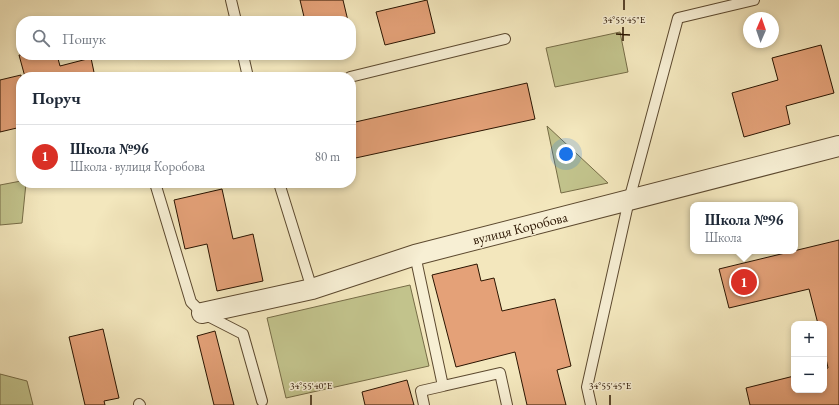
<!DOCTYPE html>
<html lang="uk">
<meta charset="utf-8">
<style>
:root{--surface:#fff;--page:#f2f2f3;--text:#1f2937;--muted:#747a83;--line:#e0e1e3;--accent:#d93025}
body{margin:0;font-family:"EB Garamond",serif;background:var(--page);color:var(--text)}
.controls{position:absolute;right:12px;bottom:12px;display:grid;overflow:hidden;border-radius:8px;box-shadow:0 2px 6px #0003}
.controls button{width:36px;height:36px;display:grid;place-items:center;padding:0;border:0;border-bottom:1px solid var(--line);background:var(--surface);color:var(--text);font:20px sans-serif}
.compass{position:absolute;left:743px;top:12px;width:36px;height:36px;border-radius:50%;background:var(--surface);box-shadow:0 2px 6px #0003;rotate:2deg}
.you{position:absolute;left:566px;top:154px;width:14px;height:14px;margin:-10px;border:3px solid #fff;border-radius:50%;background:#1a73e8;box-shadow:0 0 0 6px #1a73e833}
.badge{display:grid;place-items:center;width:26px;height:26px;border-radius:50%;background:var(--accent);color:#fff;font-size:13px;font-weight:700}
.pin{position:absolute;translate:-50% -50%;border:2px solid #fff;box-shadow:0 1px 4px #0006}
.popup{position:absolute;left:690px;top:202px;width:108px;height:52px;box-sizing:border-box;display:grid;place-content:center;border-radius:8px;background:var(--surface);filter:drop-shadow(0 1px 3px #0005);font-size:13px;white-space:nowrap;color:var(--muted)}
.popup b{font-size:15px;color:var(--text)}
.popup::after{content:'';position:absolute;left:50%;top:100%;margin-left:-8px;border:8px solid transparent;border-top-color:var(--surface)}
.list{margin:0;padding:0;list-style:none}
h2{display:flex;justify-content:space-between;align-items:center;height:52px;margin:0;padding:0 16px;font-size:17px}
h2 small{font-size:13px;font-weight:400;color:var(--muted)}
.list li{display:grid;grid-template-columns:26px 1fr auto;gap:12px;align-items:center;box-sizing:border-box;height:64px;padding:0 16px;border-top:1px solid var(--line)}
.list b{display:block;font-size:15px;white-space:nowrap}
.list p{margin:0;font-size:13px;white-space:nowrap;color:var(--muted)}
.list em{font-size:13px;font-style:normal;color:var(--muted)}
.icon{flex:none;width:22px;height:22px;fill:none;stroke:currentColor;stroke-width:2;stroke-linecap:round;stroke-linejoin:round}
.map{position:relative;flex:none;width:839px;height:405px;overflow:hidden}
.search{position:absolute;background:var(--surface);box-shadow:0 2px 6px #0003;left:16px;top:16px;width:340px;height:44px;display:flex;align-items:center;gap:10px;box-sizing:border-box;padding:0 14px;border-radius:16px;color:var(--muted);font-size:15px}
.panel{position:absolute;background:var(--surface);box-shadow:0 2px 6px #0003;left:16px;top:72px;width:340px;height:116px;border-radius:16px}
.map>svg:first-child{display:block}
.green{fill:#c2c38c;stroke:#766c46}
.building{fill:#e4a178;stroke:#2a1400}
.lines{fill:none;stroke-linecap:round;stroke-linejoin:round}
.service-casing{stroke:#5c492f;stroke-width:12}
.minor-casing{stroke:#5c492f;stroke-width:22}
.service{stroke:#f7efd4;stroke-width:10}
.minor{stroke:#f7efd4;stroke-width:20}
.ticks{fill:none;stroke:#2a1400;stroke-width:1.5}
.labels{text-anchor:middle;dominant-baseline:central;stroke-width:3;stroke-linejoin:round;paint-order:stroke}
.street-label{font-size:14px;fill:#2a1400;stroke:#f7efd4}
.ticks-label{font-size:10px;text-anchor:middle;fill:#2a1400;stroke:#f7efd4;stroke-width:3;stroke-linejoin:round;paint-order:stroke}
</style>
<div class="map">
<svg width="839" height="405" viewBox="0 0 839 405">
<rect width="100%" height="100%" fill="#f3e7bd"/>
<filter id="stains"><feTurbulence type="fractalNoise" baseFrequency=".005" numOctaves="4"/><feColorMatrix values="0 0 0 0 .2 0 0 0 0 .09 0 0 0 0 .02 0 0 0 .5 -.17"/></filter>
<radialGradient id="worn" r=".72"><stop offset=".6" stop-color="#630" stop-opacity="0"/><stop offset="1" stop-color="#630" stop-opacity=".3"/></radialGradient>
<path class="green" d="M620,32l8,40 -73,15 -9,-39z
M547,126l61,57 -47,10z
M21,181v2h5l-4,40 -22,2v-40z
M410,285l19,81 -143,32 -19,-80z
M0,374l27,7 6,24h-33z"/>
<path class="building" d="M300,0h43l5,21h-43z
M427,0l8,33 -50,12 -9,-33z
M821,45l13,48 -48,13 4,18 -46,13 -12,-44 46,-13 -6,-22z
M19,55h38l3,11 31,-8 4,19h-70z
M21,75v52l-21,5v-52z
M527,83l8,36 -184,40v-36z
M222,189l11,50 20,-5 10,47 -46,10 -10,-47 -22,5 -11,-49z
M839,240v165h-89l-4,-17 48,-12v14h30v-21l4,-1 -4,-19v-25h-6l-9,-35 -80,19 -10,-39z
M477,264l4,17 13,-3 8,33 53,-12 16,67 -14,4 9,35h-39l-12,-53 -59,15 -24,-92z
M103,329l16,69 -15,3 1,4h-20l-16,-68z
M215,331l19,74h-20l-17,-69z
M407,380l7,25h-49l-3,-13z"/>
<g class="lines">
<g class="service-casing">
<path id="service" d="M231,0l5,21
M243,55l5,22
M350,77l155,-38
M155,183l36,119 11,11 41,21 19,67
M279,183l33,106
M415,255l28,131 57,-13 7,32
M139,404l1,1
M424,405l-3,-14 22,-5
M591,405l-4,-18 42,-187 49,-182 76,-18"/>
</g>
<g class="minor-casing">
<path id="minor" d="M202,313l110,-24 103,-34 424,-109"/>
</g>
<use href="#service" class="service"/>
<use href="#minor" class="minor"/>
</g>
<path class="ticks" d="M624,10v-10M616,34l14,1M623,41v-14M311,405v-10M610,405v-10"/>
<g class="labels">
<g class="street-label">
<text transform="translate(520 228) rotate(-14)">вулиця Коробова</text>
</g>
</g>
<g class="ticks-label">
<text x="624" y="23">34°55'45"E</text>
<text x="311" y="389">34°55'40"E</text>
<text x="610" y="389">34°55'45"E</text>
</g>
<rect width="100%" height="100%" filter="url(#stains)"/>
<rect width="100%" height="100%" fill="url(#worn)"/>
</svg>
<div class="controls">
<button>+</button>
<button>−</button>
</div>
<svg class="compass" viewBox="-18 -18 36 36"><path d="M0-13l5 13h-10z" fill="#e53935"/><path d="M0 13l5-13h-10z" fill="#747a83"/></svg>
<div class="you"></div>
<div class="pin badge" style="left:744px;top:282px">1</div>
<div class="popup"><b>Школа №96</b>Школа</div>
<div class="search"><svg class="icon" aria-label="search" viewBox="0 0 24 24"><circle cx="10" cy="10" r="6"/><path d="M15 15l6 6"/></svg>Пошук</div>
<section class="panel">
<h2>Поруч<small></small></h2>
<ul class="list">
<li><span class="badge">1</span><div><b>Школа №96</b><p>Школа · вулиця Коробова</p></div><em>80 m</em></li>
</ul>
</section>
</div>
